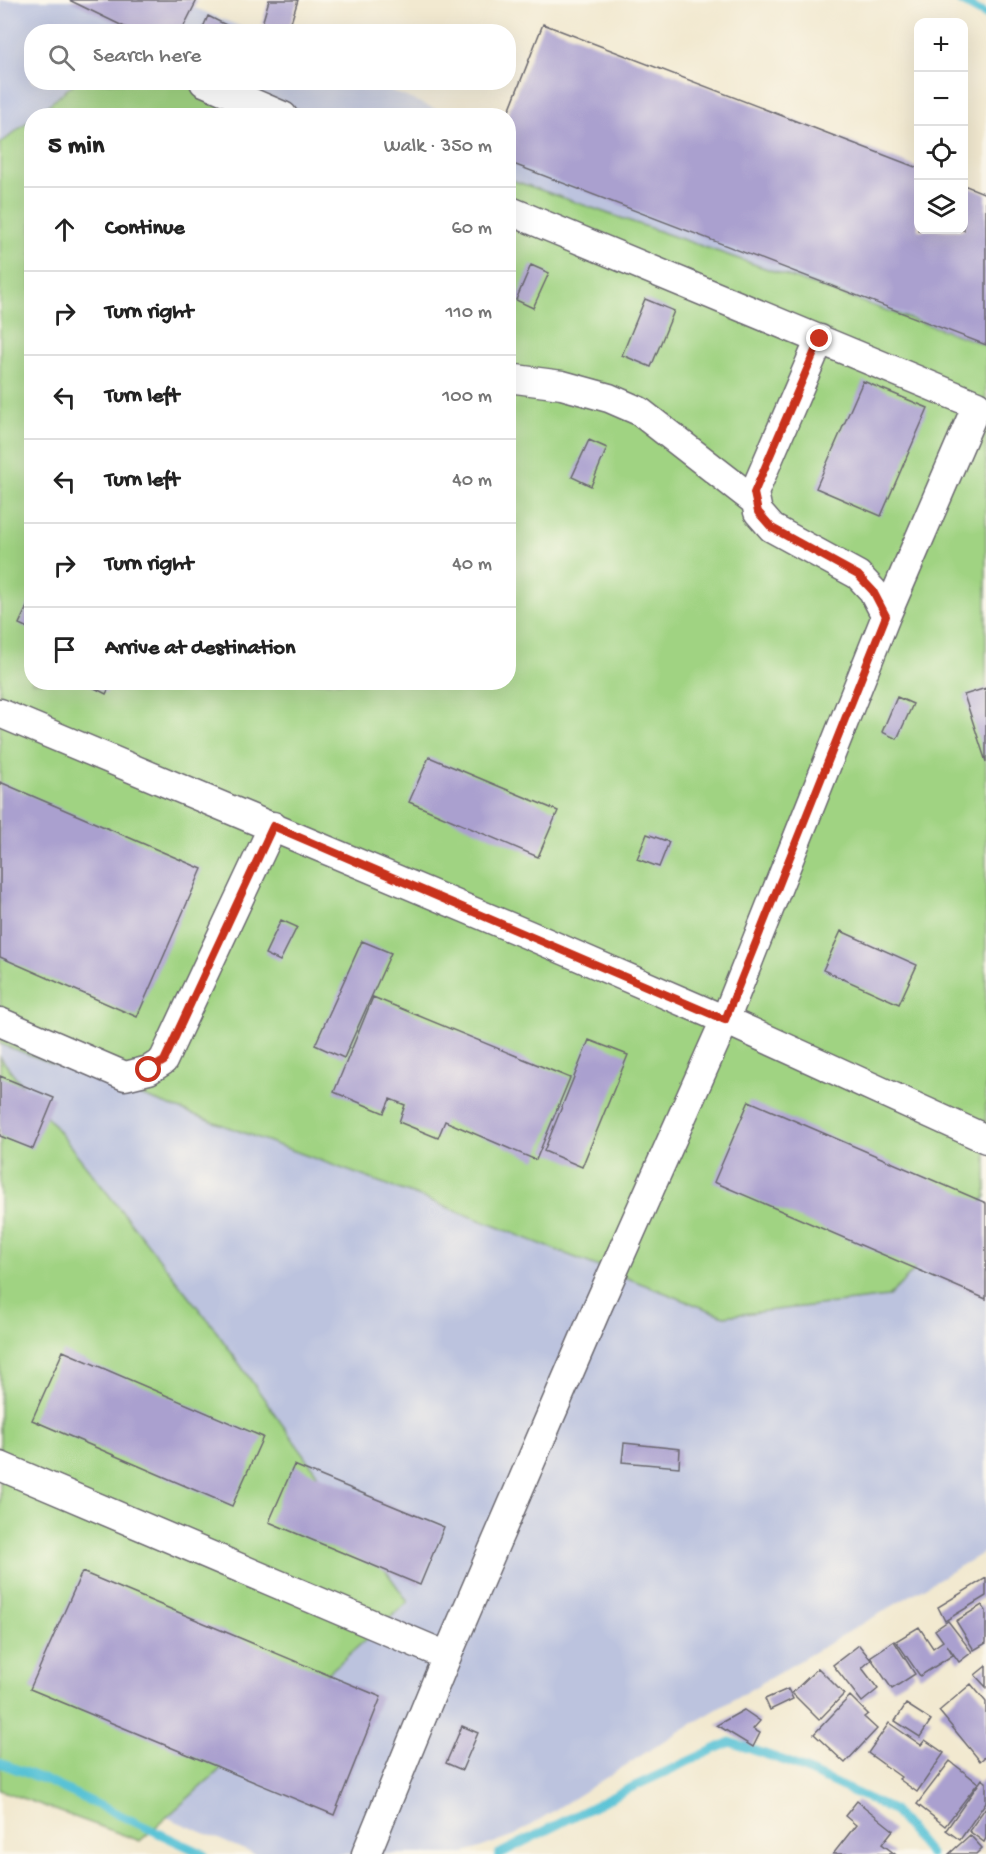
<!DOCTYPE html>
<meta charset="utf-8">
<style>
:root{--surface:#fff;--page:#f2f2f2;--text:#222;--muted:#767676;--line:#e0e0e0}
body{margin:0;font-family:"Gochi Hand",sans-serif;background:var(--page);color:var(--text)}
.controls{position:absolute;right:18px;top:18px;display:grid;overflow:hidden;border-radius:12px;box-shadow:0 6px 24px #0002}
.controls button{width:54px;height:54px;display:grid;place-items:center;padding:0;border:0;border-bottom:2px solid var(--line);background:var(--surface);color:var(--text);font:30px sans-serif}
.stop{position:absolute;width:18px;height:18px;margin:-14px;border:4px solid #c8321e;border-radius:50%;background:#fff}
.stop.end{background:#c8321e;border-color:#fff;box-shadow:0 2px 6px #0008}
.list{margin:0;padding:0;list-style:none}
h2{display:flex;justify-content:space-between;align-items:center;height:78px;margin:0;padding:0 24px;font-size:26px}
h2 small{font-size:20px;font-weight:400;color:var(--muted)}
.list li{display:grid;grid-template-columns:39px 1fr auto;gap:18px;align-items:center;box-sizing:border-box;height:84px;padding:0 24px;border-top:2px solid var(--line)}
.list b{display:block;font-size:22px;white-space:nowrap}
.list em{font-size:20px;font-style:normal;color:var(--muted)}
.icon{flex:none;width:33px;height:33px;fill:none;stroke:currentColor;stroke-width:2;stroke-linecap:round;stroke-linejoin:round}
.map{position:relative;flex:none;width:986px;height:1854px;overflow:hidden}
.search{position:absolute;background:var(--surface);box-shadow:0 6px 24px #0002;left:24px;top:24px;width:492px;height:66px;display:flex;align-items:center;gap:15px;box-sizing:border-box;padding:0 21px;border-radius:24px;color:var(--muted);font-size:22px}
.panel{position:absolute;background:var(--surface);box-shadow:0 6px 24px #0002;left:24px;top:108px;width:492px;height:582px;border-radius:24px}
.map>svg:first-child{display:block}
.industrial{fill:#bcc3de}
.green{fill:#a0d382;stroke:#617a5e;stroke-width:1.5}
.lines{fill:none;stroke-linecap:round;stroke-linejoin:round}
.stream{stroke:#59c2d6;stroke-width:9}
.building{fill:#aaa0cf}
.minor-casing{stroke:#6b686f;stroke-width:31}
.minor{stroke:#fff;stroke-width:28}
.route{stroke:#c8321e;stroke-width:8}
</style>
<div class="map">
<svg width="986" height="1854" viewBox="0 0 986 1854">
<rect width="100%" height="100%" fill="#fbf7ec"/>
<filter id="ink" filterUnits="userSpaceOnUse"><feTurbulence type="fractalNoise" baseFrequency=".0167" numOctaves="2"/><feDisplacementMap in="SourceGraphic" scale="12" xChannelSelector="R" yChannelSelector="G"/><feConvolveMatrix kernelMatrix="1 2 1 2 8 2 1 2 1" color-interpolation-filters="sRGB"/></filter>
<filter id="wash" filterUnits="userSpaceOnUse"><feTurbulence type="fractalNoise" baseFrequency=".008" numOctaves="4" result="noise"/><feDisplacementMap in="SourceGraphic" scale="24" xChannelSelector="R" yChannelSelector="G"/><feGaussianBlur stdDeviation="1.35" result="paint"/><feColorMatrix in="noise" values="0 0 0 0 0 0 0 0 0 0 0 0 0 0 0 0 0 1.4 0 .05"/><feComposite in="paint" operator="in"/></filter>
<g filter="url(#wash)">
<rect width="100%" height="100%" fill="#f2e9d0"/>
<path class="industrial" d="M0,0h176l75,31 -219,1v50l340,1 78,32 -418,1v566h476l1,-542 477,201v1210l-301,177 -170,107 -52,19h-209l-254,-107z"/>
<path class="green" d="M76,82l125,1 116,32 -282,1z
M31,119l1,563h476l1,-503 477,166v852l-98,100 -164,19 -298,-117 -426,-155v-900z
M0,1057l214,271 194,274 -268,239 -140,-51z"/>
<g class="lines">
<path class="stream" d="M959,0l27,15
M0,1763l45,17 158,74
M499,1854l125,-63 106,-49 58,20 105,48 37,44"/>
</g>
<g id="blocks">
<path class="building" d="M69,0h128l-16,32h-46z
M269,0h29l-10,32 -26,-8z
M208,16l32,16h-39z
M543,24l375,144v62h46v-45l22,9v151l-478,-183 -1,-46z
M531,265l18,8 -16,35 -17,-8z
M645,299l29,12 -23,56 -29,-12z
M863,381l65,27 -47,108 -65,-28z
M589,440l18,8 -16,38 -19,-9z
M32,596v34l-13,-6z
M83,682h29l-6,12z
M986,688v74l-22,-67z
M897,697l16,7 -16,35 -15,-7z
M429,757l129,54 -20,46 -129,-55z
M0,782l202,87 -65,148 -137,-60z
M647,834l22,8 -10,25 -22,-8z
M281,920l16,7 -17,34 -15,-7z
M841,931l76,34 -18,39 -76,-34z
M362,941l29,12 -47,105 -29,-13z
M373,997l197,81 -34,82 -91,-39 -7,17 -39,-16 6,-17 -15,-6 -6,14 -50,-21z
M589,1040l39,15 -46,112 -38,-16z
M0,1076l54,22 -21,51 -33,-13z
M749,1101l237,102v96l-272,-117z
M63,1351l200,86 -31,69 -200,-86z
M624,1443l56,6 -1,18 -57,-5z
M294,1465l150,62 -24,58 -151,-63z
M82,1572l299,125 -47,118 -304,-126z
M986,1578v18l-41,25 -7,-14z
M982,1605l4,6v32l-12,7 -18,-29z
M948,1621l24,31 -13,10 -12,-17 6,10 -33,21 -24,-35 23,-14 14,21 10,-7 -8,-11z
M894,1641l21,33 -23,15 -22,-32z
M859,1645l12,15 -9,8 16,21 -16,13 -29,-37z
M986,1666v21l-11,-12z
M818,1668l26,26 -25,26 -27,-27z
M971,1684l15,18v54l-6,5 -41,-50z
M788,1689l5,10 -23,11 -5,-11z
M850,1696l18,18 -4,3 13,12 -32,34 -31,-29z
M906,1704l25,16 -11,17 -25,-16z
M744,1710l16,11 -7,8 7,4 -7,14 -36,-22z
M889,1723l32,22 4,-5 19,13 -27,39 -18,-13 2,-2 -33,-24z
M462,1726l16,7 -16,37 -16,-7z
M950,1761l28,22 -33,43 -28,-22z
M982,1779l4,3v20l-26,38 -14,-10z
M857,1801l36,29 -11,14 13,10h-62l23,-29 -11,-9z
M986,1807v31l-2,4 -15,-11z
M970,1835l12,13 -6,6h-27z"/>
</g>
</g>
<g filter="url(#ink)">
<use href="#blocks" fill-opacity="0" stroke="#6b686f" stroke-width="1.5"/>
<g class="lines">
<g class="minor-casing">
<path id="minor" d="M204,82l79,34
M820,339l-66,154 4,19 14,16 86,47 15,16 13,25
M508,378l54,7 47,13 30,13 117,91
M0,713l529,222 196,85 261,119
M0,1022l125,54 24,-6 14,-9 110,-235
M0,1466l447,190
M366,1854l81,-198 150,-348 128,-288 161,-404 91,-211 -469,-195"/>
</g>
<use href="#minor" class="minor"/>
</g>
</g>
<g class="lines" filter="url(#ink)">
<path class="route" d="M149,1070l15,-9 109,-235 452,194 161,-404 -13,-25 -15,-16 -86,-47 -14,-16 -4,-19 66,-154"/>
</g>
</svg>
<div class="controls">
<button>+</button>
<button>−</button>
<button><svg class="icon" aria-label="locate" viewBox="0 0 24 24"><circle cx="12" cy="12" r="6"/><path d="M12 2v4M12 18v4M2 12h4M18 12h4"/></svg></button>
<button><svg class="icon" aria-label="layers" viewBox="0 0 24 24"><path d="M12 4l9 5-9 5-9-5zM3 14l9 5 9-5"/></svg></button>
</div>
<div class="stop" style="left:149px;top:1070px"></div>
<div class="stop end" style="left:820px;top:339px"></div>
<div class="search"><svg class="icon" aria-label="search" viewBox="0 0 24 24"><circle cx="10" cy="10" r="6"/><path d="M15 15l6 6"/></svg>Search here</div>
<section class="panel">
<h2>5 min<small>Walk · 350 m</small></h2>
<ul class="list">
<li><svg class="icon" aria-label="ahead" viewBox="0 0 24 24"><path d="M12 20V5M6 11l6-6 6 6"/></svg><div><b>Continue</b></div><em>60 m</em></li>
<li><svg class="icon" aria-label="right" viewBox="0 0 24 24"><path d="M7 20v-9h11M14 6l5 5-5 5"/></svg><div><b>Turn right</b></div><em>110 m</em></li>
<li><svg class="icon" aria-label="left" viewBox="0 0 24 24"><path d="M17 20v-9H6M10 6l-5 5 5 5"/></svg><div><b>Turn left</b></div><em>100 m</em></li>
<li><svg class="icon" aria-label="left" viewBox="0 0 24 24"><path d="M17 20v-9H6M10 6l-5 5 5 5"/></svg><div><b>Turn left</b></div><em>40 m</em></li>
<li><svg class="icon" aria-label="right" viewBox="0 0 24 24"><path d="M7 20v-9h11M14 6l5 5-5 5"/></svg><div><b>Turn right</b></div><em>40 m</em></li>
<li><svg class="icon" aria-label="arrive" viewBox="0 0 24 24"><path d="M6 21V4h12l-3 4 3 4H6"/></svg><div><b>Arrive at destination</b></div></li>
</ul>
</section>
</div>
